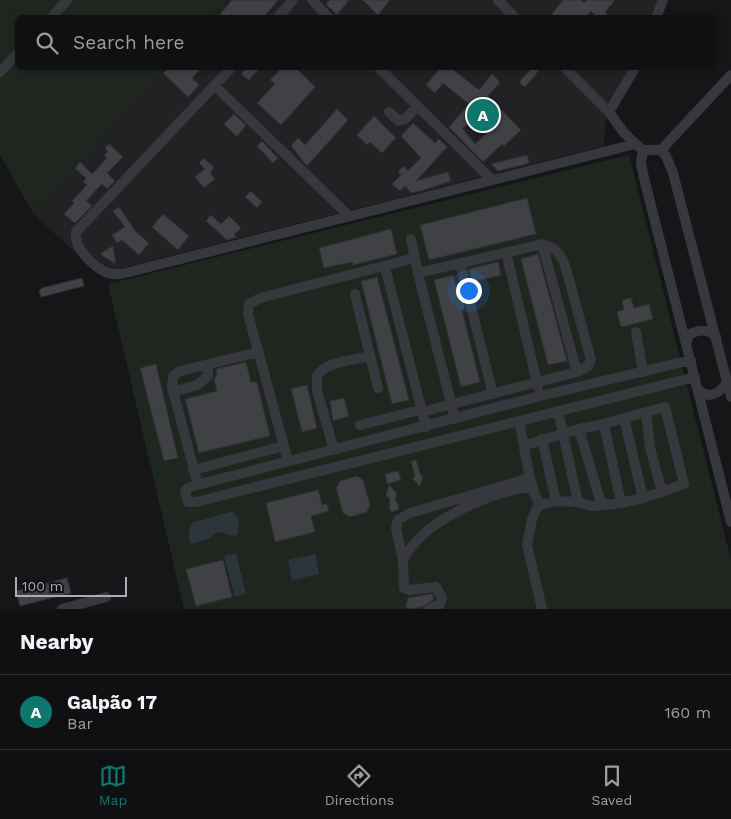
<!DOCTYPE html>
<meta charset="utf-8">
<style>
:root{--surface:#101012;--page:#1e1e20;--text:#f1f3f6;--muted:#9c9d9f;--line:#303032;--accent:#0f766e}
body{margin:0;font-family:"Work Sans",sans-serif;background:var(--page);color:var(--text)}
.scale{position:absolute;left:15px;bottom:12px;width:112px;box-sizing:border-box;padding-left:5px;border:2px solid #a8adb8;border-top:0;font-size:14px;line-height:18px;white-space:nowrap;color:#a8adb8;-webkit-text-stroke:4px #111113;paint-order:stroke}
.you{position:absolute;left:468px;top:290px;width:18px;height:18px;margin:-12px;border:4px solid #fff;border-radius:50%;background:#1a73e8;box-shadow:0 0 0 8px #1a73e833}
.badge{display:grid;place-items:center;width:32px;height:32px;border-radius:50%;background:var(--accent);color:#fff;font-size:16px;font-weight:700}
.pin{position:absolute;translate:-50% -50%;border:2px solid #fff;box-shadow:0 1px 5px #0006}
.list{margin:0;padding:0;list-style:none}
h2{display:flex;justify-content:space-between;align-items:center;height:65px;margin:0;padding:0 20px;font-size:21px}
h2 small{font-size:16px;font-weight:400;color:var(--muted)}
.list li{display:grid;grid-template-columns:32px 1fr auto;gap:15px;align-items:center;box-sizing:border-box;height:75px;padding:0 20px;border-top:1px solid var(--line)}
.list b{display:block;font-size:19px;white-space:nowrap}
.list p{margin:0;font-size:16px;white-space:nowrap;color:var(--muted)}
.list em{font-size:16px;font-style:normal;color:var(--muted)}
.icon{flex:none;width:28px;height:28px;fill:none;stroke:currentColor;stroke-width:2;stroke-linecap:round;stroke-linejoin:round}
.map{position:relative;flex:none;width:731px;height:609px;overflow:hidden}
.search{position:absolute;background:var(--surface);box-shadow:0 2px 8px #0003;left:15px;right:15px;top:15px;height:55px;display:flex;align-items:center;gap:12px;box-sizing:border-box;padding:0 18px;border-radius:8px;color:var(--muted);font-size:19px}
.sheet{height:140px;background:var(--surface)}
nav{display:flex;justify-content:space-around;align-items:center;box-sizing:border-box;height:70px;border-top:1px solid var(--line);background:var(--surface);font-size:14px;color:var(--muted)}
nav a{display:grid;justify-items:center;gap:2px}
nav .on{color:var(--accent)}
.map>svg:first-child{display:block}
.built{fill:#222225}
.green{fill:#1e261f}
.water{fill:#2c353c}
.building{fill:#404145;stroke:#303034;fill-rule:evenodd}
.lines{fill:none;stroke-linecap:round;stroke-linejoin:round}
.minor{stroke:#37383d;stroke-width:10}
</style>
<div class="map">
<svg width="731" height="609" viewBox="0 0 731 609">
<rect width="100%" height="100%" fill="#161618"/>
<path class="built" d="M228,0h433l-7,18h-442z
M166,68h466l-17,28 -10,28 -1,22 -506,128 -65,-61z"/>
<path class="green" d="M0,0h228l-16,17 -194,1v50h148l-133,145 -33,-58z
M629,155l102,405v49h-547l-76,-325z"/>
<path class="water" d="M233,511l6,9 -1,14 -3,2 -18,-4 -8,7 -17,5c-5,-5 -4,-15 0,-21z
M236,553l10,41 -11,3 -11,-41z
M315,554l4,20 -27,6 -4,-20z"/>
<path class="building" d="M232,0h46l-15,18h-46z
M330,0h19l-12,15 -11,-11z
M363,0h27l-12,15z
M563,0h18l3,3 3,-3h28l-10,12 6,6h-13l-7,-7 -6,7h-36z
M169,68h32l-9,10 7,7 -11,12 -25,-24z
M247,68h13l-11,12 -8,-6z
M282,68h14l19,19 -34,38 -24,-22 18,-19 -5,-4z
M440,68h11l28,22 13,-16 8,8 -12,14 33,34 -17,16 -2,-2 -19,18 -34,-35 20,-23 -26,-21 -8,10 -9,-8zM477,119l12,12 -14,13 -13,-16z
M532,68h9l-16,19 -5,-4 1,-3z
M337,109l11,11 -41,46 -16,-20 7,-8 7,7z
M234,114l12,11 -9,12 -13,-13z
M374,116l22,22 -14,15 -12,-11 -3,3 -10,-10z
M413,123l22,20 4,-4 8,8 -31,34 32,-9 3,9 -30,10 -10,2 -6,-7 -5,5 -8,-7 9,-9 -3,-4 6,-5 4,5 13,-13 -20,-22z
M262,141l16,17 -5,5 -16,-17z
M109,144l14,13 -16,16 8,8 -8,8 -5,-5 -16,17 6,5 -17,17 -11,-9 10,-11 -2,-2 15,-16 -4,-3 3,-4 -11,-10 5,-6 12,12 15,-16 -3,-3 4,-3 -3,-4z
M527,155l2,8 -7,2 -24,6 -7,-7z
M203,158l11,9 -4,6 5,6 -11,9 -9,-11 10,-8 -6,-6z
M251,191l11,11 -5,6 -12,-11z
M527,198l9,36 -107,26 -9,-35z
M119,207l17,25 13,11 -10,12 -17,-15 -5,3 -5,-8 13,-8 -12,-16z
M163,214l26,22 -11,14 -26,-23z
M211,215l10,9 8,-8 12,12 -7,7 3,2 -10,3 -21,-19z
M391,229l6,25 -44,11 -1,-3 -28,6 -5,-20z
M113,246l2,12v6l-15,-10z
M538,254l29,107 -19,4 -27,-106z
M498,262l3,13 -29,7 -3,-13z
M453,275l7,28 3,-1 2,7 -3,1 18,72 -19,5 -27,-107z
M377,277l32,123 -17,4 -31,-123z
M82,278l2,8 -43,11 -2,-6 3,-3z
M631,298l3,10 15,-4 4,15 -32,8 -4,-15 7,-2 -2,-10z
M246,362l5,20h6l13,54 -71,17 -14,-54 32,-8 -3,-12 3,-4 -1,-6z
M156,364l22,94 -14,3 -24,-93z
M307,385l10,43 -15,4 -11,-43z
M344,398l5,18 -16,5 -3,-20z
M416,460l5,16h2l-3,10 -8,-8 3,-1 -4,-16z
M398,471l3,9 -14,4 -2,-10z
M357,476l6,4 7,25 -3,7 -17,5 -7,-4 -7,-25 4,-7z
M389,485l8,8 -2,7 4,5 -1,5 -6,2 -3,-4 1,-9 -4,-4z
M318,490l4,15 5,-1 2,7 -18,5 4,16 -40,10 -9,-39z
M223,560l9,37 -36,9 -10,-37z
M67,578l4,15 -51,13 -4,-15z
M432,594l2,5 -12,8 -14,2 -2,-3 2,-8z"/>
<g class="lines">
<path class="minor" d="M312,0l17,18
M498,0l17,18
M51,18l16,-18
M277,18l16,-18
M656,18l7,-18
M231,68l-155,164c-3,16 22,41 37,42 10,1 19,-3 28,-5l494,-125
M379,68l113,112
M565,68l44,44 15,21 15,14 4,3h18l70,-75
M0,72l18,-19
M215,86l134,130
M389,112l10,9 6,-2 13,-13
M609,112l26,-44
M643,150l-2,13 3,15 87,344
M661,150l5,6 7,17 58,224
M411,239l7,34 37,146
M542,244l35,128
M506,252l32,135
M460,263l33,131
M385,267l41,160
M418,273l116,-27c17,-3 25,4 31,19l26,95 -3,6 -11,6 -156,40
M355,294l23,94
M636,332l7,40
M686,342l4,-8c10,-5 18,-5 26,3
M698,390c11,10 23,3 29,-8
M173,392l24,-7 11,-9v-10
M624,418l22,-6
M519,421c5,19 10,72 22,84l15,-4
M360,425l56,-14
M579,429l25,-5
M542,439l14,62 22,1 -20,-91
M526,445l53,-16 21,71 7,5 14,-2 -17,-79 20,-6 19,80 19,-6 -12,-44 -4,-36 19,-5 19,77 -22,8
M334,450l-17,-59v-15c9,-15 38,-16 53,-20
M288,461l-40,-147 1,-10 11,-6 155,-40
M193,470l91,-24
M198,485l-26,-98 1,-11 7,-5 79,-19
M193,486l347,-90 151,-36
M188,488l-3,3 3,11h8l499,-125
M578,502l14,4 12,-1
M621,503l22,-5
M539,504l-7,15 -5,26 15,64
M403,561c18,-40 87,-69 128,-74
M62,609l44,-12
M428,609l12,-5 2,-6 -6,-11 -27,3 -5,-2 -1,-27 -7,-33 2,-8 12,-7 120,-35"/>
</g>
</svg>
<div class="scale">100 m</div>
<div class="you"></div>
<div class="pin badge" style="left:483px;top:115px">A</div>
<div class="search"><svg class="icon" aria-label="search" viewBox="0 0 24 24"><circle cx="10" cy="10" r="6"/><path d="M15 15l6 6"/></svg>Search here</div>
</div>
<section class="sheet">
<h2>Nearby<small></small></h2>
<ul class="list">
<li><span class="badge">A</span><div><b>Galpão 17</b><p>Bar</p></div><em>160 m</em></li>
</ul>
</section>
<nav>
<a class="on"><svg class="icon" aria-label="map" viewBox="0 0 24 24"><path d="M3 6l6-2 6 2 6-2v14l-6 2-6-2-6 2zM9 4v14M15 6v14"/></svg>Map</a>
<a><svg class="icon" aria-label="directions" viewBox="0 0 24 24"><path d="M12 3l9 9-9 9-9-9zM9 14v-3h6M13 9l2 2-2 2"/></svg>Directions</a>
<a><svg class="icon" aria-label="saved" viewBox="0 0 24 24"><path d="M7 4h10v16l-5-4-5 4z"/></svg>Saved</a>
</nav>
